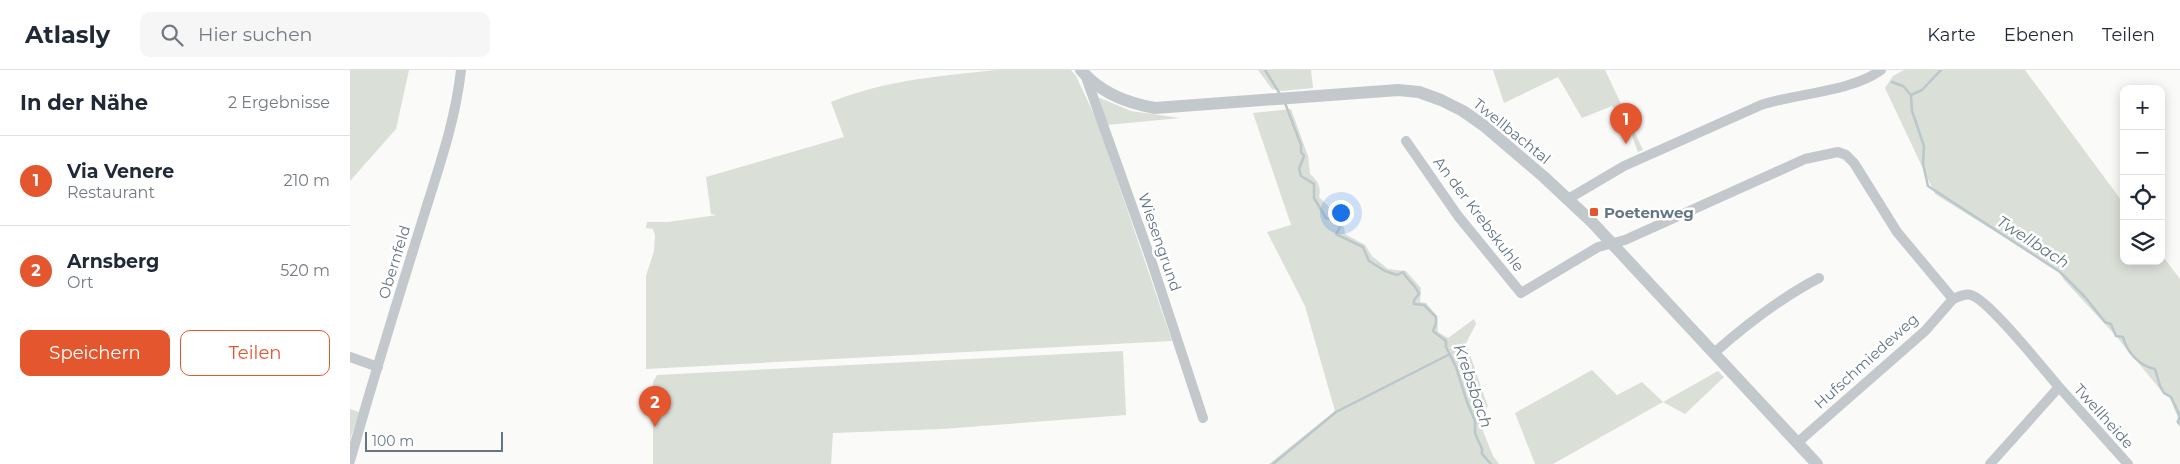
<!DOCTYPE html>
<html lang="de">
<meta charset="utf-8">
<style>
:root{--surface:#fff;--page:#f6f6f7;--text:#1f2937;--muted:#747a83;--line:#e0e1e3;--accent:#e4572e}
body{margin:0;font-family:Montserrat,sans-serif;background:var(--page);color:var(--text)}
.controls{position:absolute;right:15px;top:15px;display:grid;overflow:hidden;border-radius:10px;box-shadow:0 2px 12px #0003}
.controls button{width:45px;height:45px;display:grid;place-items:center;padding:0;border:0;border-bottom:1px solid var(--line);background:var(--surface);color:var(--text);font:25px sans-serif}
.scale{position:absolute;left:15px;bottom:12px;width:138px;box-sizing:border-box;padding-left:5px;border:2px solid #657683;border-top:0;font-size:14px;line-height:18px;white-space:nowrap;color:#657683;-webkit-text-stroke:4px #fff;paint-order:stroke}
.you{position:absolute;left:990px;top:142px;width:18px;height:18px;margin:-12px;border:4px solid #fff;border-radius:50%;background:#1a73e8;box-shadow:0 0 0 8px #1a73e833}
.badge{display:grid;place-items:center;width:32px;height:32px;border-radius:50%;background:var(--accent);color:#fff;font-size:16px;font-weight:700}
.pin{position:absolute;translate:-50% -41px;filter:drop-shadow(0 1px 2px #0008)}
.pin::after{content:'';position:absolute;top:26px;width:18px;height:15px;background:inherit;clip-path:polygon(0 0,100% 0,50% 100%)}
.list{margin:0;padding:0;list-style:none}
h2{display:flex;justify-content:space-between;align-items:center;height:65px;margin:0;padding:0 20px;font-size:21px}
h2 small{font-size:16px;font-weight:400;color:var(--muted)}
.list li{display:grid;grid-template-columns:32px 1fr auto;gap:15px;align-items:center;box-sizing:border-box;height:90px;padding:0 20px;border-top:1px solid var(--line)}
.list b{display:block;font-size:19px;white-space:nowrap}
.list p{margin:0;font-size:16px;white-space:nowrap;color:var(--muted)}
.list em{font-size:16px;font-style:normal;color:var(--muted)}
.actions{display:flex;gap:10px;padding:15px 20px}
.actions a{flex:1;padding:11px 0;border:1px solid var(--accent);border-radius:10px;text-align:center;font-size:18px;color:var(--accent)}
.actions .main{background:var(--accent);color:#fff}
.icon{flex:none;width:28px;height:28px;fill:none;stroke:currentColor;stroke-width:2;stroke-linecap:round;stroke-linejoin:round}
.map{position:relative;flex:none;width:1830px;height:394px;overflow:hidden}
header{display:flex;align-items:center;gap:30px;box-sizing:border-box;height:70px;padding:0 25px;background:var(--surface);border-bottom:1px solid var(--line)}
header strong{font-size:24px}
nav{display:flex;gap:28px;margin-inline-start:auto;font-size:18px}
.search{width:350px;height:45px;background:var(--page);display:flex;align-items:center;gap:12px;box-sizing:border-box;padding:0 18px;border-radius:10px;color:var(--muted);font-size:19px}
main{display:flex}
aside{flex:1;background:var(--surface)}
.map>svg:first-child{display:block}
.green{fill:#dadfd7}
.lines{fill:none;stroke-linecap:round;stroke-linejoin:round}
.stream{stroke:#bbc7cb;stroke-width:2.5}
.minor{stroke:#c3c8cc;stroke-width:10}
.tertiary{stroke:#c3c8cc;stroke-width:12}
.poi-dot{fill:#e4572e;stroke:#fff;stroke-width:2}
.labels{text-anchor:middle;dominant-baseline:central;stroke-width:5;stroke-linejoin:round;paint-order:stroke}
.street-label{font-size:15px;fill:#657683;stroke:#fff}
.poi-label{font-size:15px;font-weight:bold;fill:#657683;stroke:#fff;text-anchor:start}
.water-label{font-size:16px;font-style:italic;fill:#60757c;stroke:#fff}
</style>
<header>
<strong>Atlasly</strong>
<div class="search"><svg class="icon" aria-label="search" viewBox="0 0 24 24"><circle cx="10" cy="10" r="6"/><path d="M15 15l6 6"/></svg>Hier suchen</div>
<nav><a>Karte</a><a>Ebenen</a><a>Teilen</a></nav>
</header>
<main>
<aside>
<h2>In der Nähe<small>2 Ergebnisse</small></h2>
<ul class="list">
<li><span class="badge">1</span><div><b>Via Venere</b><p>Restaurant</p></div><em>210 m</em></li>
<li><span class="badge">2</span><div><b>Arnsberg</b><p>Ort</p></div><em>520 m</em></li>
</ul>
<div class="actions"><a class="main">Speichern</a><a>Teilen</a></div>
</aside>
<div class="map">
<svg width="1830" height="394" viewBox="0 0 1830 394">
<rect width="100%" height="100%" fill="#fafaf8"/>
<path class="green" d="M0,0h59l-13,59 -46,52z
M647,0h74l5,6 21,45 75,220 -526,28v-93l8,-25 1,-16 -2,-6 -7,-1 1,-6h21l49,-7 -6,-1 -5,-37 138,-40 -13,-35c55,-22 108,-26 166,-32z
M908,0h53l2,18 -31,3 -10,-2z
M1143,0h112l38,80 -5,2 -7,-19 -19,-27 -30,12 -24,-41 -54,26z
M1554,0h121l99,134v57h37v-7l19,25v148l-4,-5 2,-4 -8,-20 -6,-4 -48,-58 -52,-56 -4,-8 -125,-78 -50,-106 8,-12z
M750,28l31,13 49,7 -73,7 -9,-25z
M941,39l17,47 2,18c7,6 12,13 9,23l12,12v6l4,1 9,11 1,7 20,11 7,11 16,13 18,2 15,17 -1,14 6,1 11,13 1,16 10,6 26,-19 2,5 -10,19 22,64 -13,4 18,45 6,8h-230l66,-53 -30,-105 -38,-74 24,-7 -38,-112z
M773,281l3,64 -184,14 -109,4 -2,31h-178v-82l4,-7z
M1242,300l25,25 25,-13 21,20 55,-31 6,6 -39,37 -22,-12 -110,62h-18l-20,-51z
M0,339l9,3 -9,28z"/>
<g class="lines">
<path class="stream" d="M915,0l15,24
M1542,12l11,4 8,9
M1561,25l1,16 12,35 -1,18 5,22 132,86 25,25 20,25 6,2 5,12 7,1c4,16 17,29 32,32l5,17 4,7 7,4 9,19 -2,6 2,2
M1561,25l11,-5 19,-20
M935,33l16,42v7l3,4 -5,13 2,7 13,8v14l12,20 13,3 1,6 -4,7 27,13 6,14 16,10 12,4 6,-3c4,8 14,14 16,22l-5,6v4l10,1 12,12v6l-3,8 13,10v6l10,20 11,35 8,19v12l7,16v5l9,10
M923,394l63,-52 114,-58"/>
<path class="minor" d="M736,7l64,180 53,161
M1056,71l52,75 63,77 77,-46 27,-7 180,-81 33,-7 8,3 8,8 43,69 56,67c5,-2 12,-6 18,-4 18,5 73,75 88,92l-69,77
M1218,129l56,-33 137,-61c36,-12 90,-13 120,-35
M1364,283c33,-29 66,-55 105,-75
M0,287l28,10
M1709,317l69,77
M1447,373l128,-112 28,-32
M0,391c22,-78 46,-156 70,-233 16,-53 35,-103 41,-158"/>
<path class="tertiary" d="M731,0c19,23 45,33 74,38l243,-18 21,2 22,8 22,11 20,14 61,52 47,44 226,243"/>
</g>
<rect class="poi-dot" x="1239" y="137" width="10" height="10" rx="2.5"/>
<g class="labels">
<g class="street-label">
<text transform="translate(1162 61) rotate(39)">Twellbachtal</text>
<text transform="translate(1129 144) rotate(53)">An der Krebskuhle</text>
<text transform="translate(810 172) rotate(71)">Wiesengrund</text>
<text transform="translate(44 192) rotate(-73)">Obernfeld</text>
<text transform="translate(1516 291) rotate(-42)">Hufschmiedeweg</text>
<text transform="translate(1754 346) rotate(48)">Twellheide</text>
</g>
<g class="poi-label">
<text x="1254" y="142">Poetenweg</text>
</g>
<g class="water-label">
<text transform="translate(1683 172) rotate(33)">Twellbach</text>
<text transform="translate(1123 316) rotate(71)">Krebsbach</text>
</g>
</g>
</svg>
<div class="controls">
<button>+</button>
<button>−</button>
<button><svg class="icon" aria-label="locate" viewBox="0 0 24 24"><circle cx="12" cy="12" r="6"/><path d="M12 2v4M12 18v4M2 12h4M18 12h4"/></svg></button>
<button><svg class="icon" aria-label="layers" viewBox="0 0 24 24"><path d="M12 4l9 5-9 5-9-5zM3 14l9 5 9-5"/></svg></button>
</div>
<div class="scale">100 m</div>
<div class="you"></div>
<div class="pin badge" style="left:1276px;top:74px">1</div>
<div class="pin badge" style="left:305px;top:357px">2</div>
</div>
</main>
